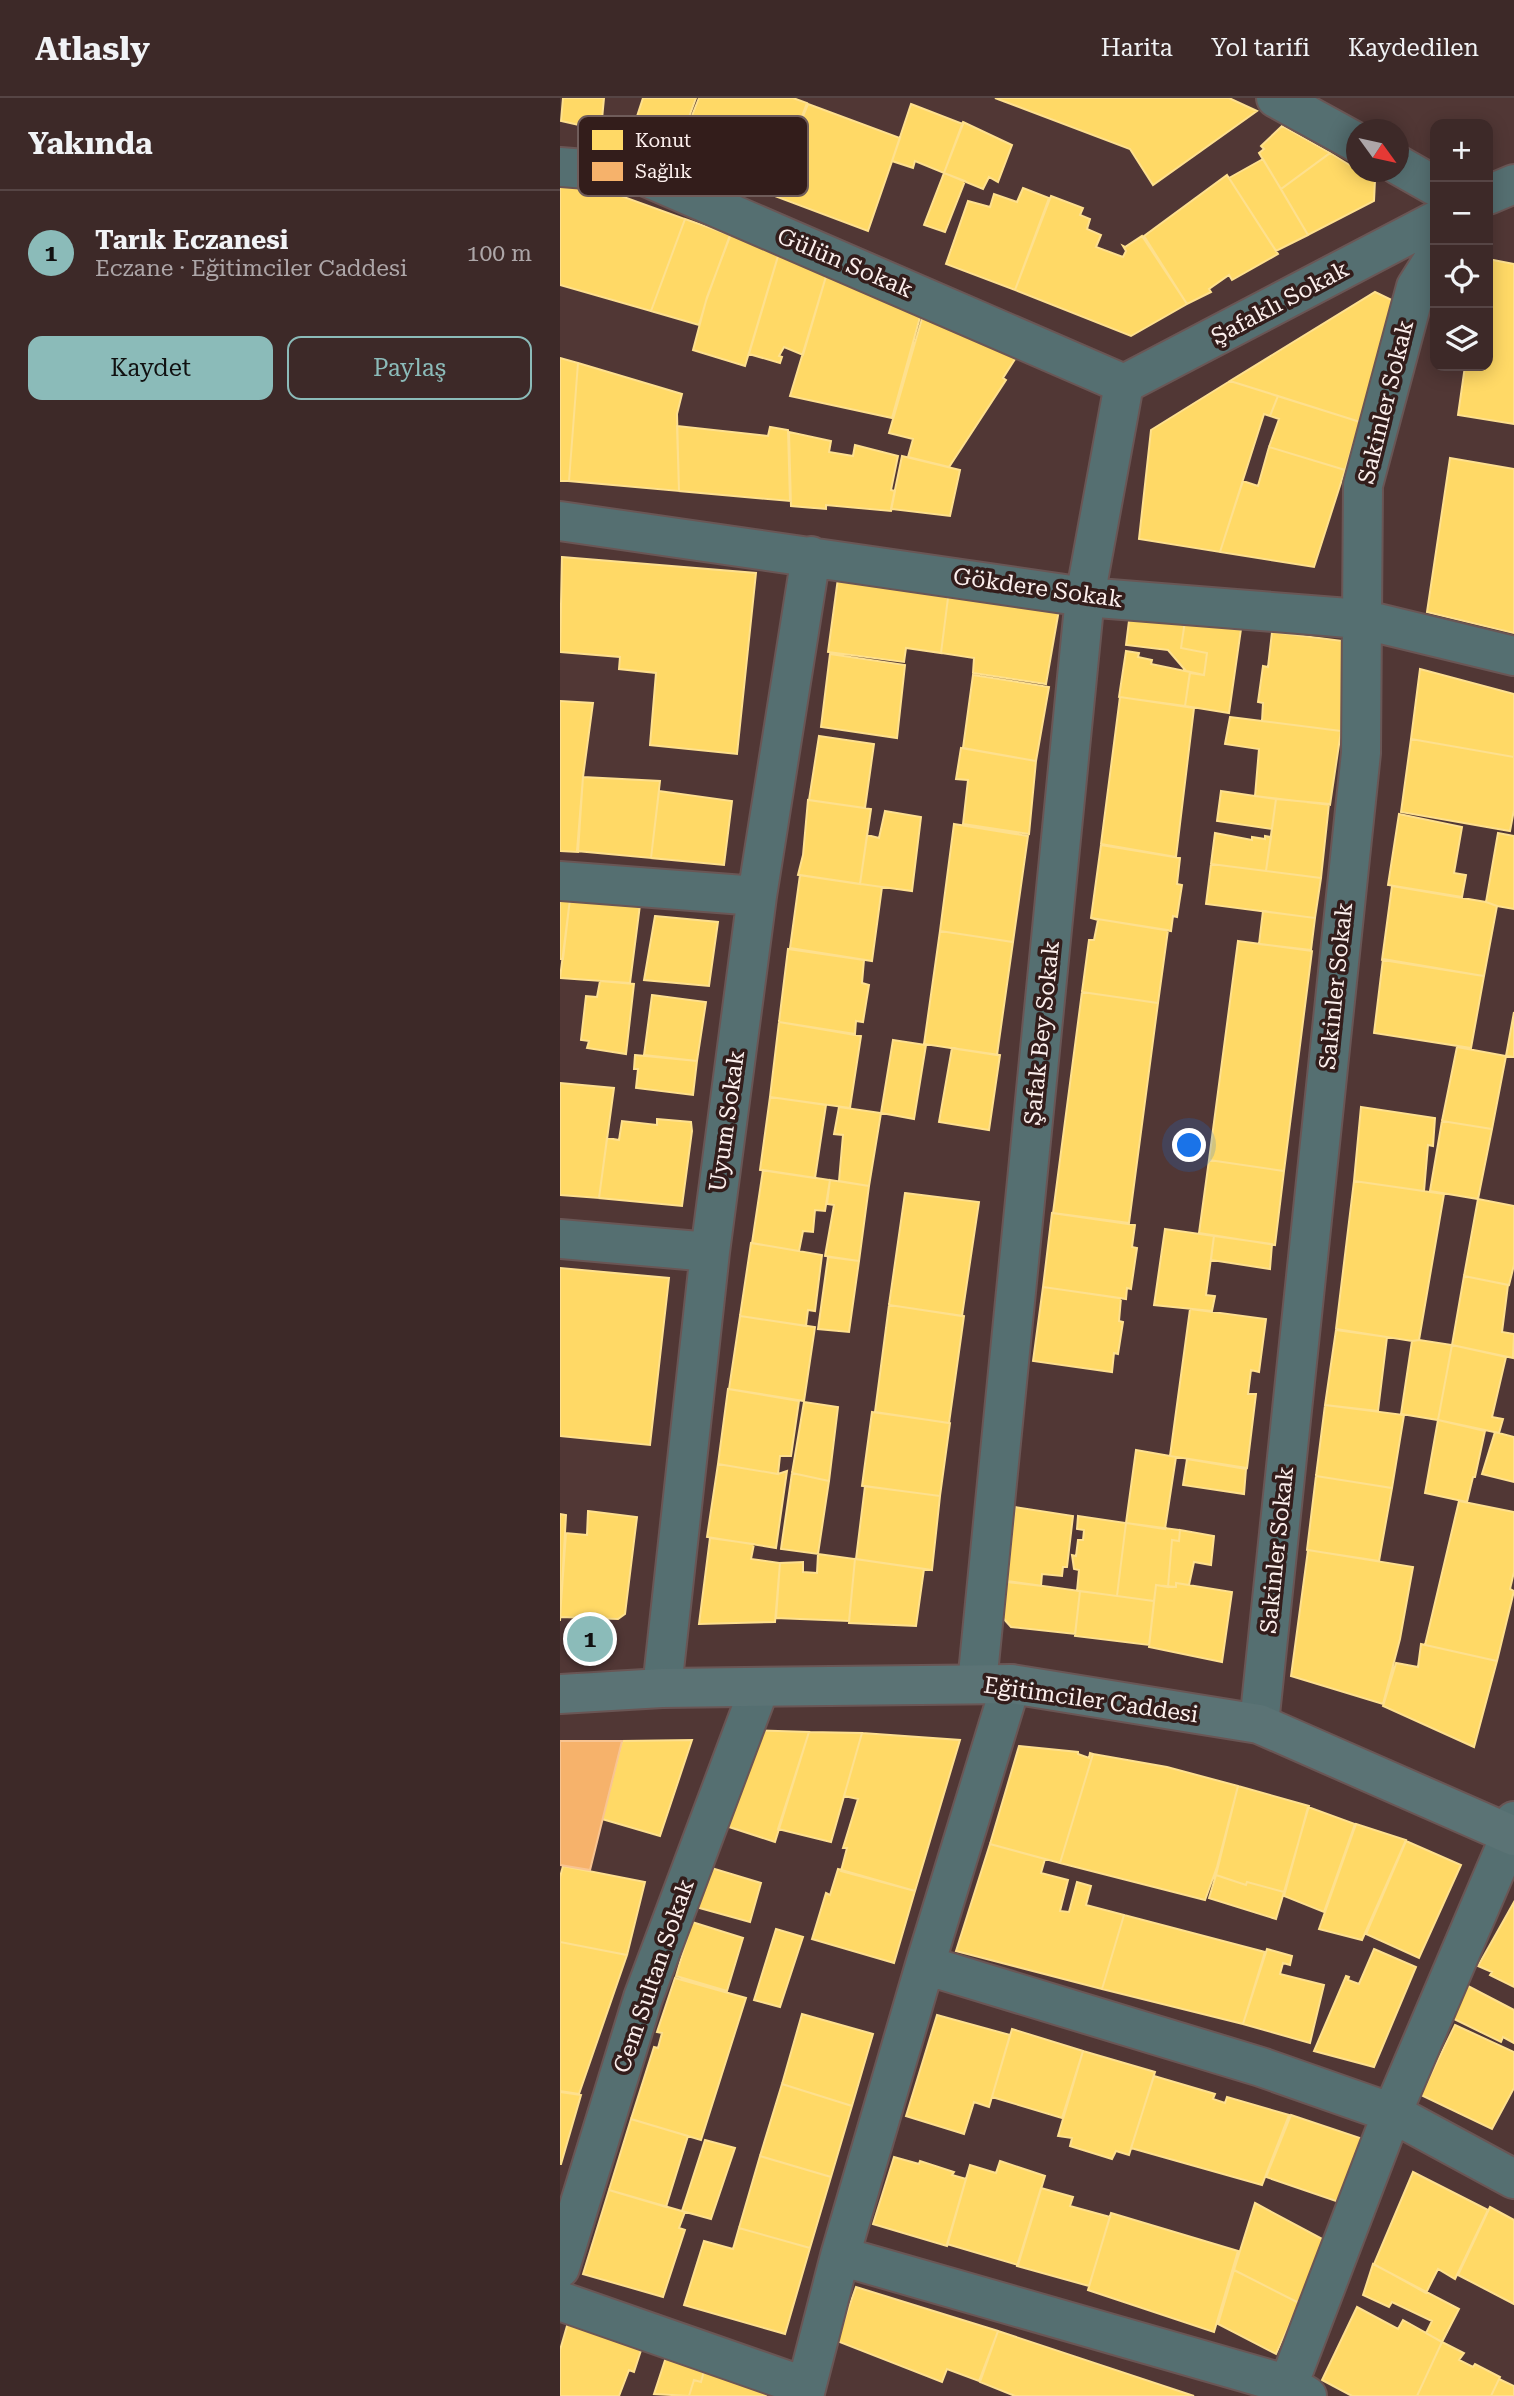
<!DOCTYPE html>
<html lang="tr">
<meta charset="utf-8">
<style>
:root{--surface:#3d2928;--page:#443130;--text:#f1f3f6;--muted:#ada6a8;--line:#564545;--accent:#8bbbb9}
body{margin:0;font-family:"Roboto Serif",serif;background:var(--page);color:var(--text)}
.controls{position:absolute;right:21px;top:21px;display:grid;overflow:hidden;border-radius:14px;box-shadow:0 4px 18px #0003}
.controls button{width:63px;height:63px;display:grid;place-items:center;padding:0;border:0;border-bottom:2px solid var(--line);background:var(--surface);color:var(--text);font:35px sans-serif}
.compass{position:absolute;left:786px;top:21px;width:63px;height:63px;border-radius:50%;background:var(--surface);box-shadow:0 4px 18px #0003;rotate:123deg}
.you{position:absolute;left:630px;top:1048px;width:24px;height:24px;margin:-18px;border:5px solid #fff;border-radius:50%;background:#1a73e8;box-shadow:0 0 0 10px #1a73e833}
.badge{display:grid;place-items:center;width:46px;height:46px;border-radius:50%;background:var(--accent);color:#111;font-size:23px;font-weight:700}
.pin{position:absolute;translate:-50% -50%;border:4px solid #fff;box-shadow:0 2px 7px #0006}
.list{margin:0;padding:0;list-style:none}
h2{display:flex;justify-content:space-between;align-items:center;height:91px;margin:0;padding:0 28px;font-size:30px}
h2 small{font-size:23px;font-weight:400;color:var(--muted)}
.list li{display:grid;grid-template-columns:46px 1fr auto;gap:21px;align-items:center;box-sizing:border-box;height:126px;padding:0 28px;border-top:2px solid var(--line)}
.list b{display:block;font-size:26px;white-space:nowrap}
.list p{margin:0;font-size:23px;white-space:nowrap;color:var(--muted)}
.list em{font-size:23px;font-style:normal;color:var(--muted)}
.actions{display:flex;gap:14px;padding:21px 28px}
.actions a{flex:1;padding:16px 0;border:2px solid var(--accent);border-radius:14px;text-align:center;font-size:24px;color:var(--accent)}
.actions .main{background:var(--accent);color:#111}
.icon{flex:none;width:38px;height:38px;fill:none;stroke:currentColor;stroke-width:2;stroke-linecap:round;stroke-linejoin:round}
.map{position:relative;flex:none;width:954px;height:2298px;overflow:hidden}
header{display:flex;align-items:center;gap:42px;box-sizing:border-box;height:98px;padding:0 35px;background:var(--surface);border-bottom:2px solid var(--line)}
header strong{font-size:33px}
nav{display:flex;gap:38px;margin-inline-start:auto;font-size:24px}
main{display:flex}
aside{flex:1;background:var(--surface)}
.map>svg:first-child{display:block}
.homes{fill:#ffd966;stroke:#fee08e;stroke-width:2}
.health{fill:#f6b26b;stroke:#f8c492;stroke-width:2}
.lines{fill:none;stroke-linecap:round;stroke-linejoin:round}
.street-casing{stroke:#6a5655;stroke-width:42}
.secondary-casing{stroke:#6a5655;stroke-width:42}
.street{stroke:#556f71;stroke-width:38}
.secondary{stroke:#5b7375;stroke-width:38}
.labels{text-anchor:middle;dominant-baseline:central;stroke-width:7;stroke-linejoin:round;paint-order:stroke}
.street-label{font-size:23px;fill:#fcefed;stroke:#331d1b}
.key{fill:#331d1b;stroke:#6f5c5a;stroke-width:2}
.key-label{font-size:19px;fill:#fcefed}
</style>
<header>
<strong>Atlasly</strong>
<nav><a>Harita</a><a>Yol tarifi</a><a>Kaydedilen</a></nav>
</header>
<main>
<aside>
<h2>Yakında<small></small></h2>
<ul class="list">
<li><span class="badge">1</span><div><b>Tarık Eczanesi</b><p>Eczane · Eğitimciler Caddesi</p></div><em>100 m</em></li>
</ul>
<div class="actions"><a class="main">Kaydet</a><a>Paylaş</a></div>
</aside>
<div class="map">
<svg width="954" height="2298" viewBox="0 0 954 2298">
<rect width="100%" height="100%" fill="#513735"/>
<path class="homes" d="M3,0h41l-3,32 -40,-9z
M83,0h53l-22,60 -45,-17z
M139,0h94l14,5 -35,92 -97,-37z
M435,0h234l28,13 -104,74 -23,-36z
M248,6l92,34 -32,93 -96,-36z
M351,6l52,20 -19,49 -29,-12 -2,7 -21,-7z
M403,24l49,23 -14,37 -9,-5 -6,12 -39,-16z
M722,28l48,27 -49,36 -22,-36 5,-4 -3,-3z
M770,55l26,16v3h5l14,8 -1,21 -66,34 -27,-46z
M703,61l45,76 -32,16 -47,-73z
M384,75l21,8 -20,51 -21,-7z
M0,76l125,45 -34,92 -91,-26z
M667,77l51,79 -46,26 -3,-5 -20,14 2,3 -24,12 -43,-68z
M463,90l26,10 -34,92 -69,-26 22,-63 22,6 4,-13 23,8z
M491,98l32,12 -3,7 10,4 -3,10 14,6 -5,12 27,10 3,-6 -3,-5 2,1 17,-11 45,68 -56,32 -116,-46z
M125,121l45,16 -24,66 -7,24 -48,-14z
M171,136l47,22 -33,110 -52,-16 14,-53z
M219,155l48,20 -24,82 -19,-8 -5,9 3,1 -2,6 -31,-9z
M928,161l26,5v160l-56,-9 7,-49h23z
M267,175l95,37 -30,108 -102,-22z
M815,194l23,11 -38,119 -130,-41z
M363,217l94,41 -14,22 3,2 -57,87 -41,-10 5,-18 -24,-6z
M0,260l18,5 -9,118h-9z
M18,265l104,31 -5,20 2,77 -110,-10z
M670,283l48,15 -8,20 -6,-2 -44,138 -81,-13 12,-109z
M718,298l82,26 -15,48 -76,-23 10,-28 -9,-3z
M117,328l91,10 2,-9 18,3 2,71 -111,-10z
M229,334l42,9 -2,11 24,4 2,-11 43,11 -7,34 4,1 -4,20 -65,-6v4l-35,-3z
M709,349l76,23 -31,97 -94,-15 23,-71 15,5z
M342,358l58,14 -10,46 -59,-7z
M890,360l64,11v164l-87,-21z
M2,459l194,16 -19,181 -87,-9 6,-72 -37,-4 1,-12 -60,-5z
M278,480l111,12 -8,63 -35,-5 -2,14 -76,-10z
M389,492l111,14 -14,80 -73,-11 1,-15 -33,-5z
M570,515l55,8 -4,27 26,5 -3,22 -18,-4 -18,-21 -42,-5z
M625,523l56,8 -12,84 -44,-7 5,-33 14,2 3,-22 -26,-5z
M712,534l79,10 -10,89 -79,-10 1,-18 -5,-1 5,-36 5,1z
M566,553l13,2 -1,4 14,3 -1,4 39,8 -5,34 -66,-9z
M270,556l75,11 -8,73 -76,-11z
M860,571l94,25v63l-103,-18z
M413,577l76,12 -13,74 -73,-13z
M560,599l74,11 -18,149 -75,-13z
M0,603l33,2 -10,74 -5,75 -18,-1z
M670,619l111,14 -11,74 -75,-9 4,-47 -34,-5z
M259,638l55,8 -9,64 -56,-8z
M851,641l103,18v53l-4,21 -109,-19z
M401,650l75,13 -7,73 -66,-10 5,-44 -12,-1z
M23,679l77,4 -9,77 -74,-7z
M99,693l73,10 -8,64 -73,-7z
M661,693l55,8 -4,30 -55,-8z
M716,701l53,5 -8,74 -55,-7z
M248,702l63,9 -11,75 -62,-9 5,-20z
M325,713l36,6 -9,74 -52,-7 7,-49 12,3z
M839,716l63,13 -8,46 12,2 -4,22 -74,-12z
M394,726l74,12 -15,106 -73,-11z
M655,735l37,7v-3l13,2v-3l6,1 -5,34 -55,-7z
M938,735l16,3v73l-17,-3 -11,-4z
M541,747l79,13 -3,26 5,1 -5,32 -4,-1 -2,15 -80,-13z
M651,766l110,14 -6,40 -109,-14z
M240,777l82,12 -10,74 -82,-13z
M832,788l94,16 11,4 -13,70 -102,-16z
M0,800l10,1 -7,60h-3z
M10,801l70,6 -10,78 -70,-5z
M703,813l52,7 -4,32 -52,-6z
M95,818l63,6 -9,64 -65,-6z
M531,820l77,12 -10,73 -76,-11 7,-52h5l4,-20z
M380,833l73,11 -16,113 -73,-11z
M678,843l74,10 -28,220 -75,-11z
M228,851l76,11 -2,23 7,2 -6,37 -7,-1 -1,13 -76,-12z
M823,861l101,17 -13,72 -97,-15z
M40,883l34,3 -8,70 -39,-6 2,-7 -8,-1 5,-44 11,1z
M522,894l76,11 -29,220 -76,-10z
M92,897l54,7 -9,59 -53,-6z
M954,914v45l-8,-1z
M219,924l82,14 -11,72 -80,-11z
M333,942l33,5 -12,74 -33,-6z
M897,949l49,9 -14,73 -50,-8z
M392,950l48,7 -11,75 -50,-8z
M75,957l62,6 -4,34 -57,-7 2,-19h-4z
M0,985l54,5 -15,110 -39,-3z
M210,999l56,8 -11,73 -55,-8z
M279,1009l42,6 -12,73 -30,-5 4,-46 -9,-1z
M801,1009l74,11 -2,28 -5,-1 -4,46 -70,-10z
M97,1021l34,3 1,9 -10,75 -83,-8 8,-60 12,2 3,-19 35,4z
M882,1023l50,8 -14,70 -48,-8z
M649,1062l75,11 -9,74 -76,-12z
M203,1072l67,10 -5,31 -10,-1 -2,22 -10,-1 -4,20 -47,-8z
M270,1082l39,6 -10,75 -34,-5 9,-51 -7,-1z
M794,1083l90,13 -25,146 -7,1 -76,-12z
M345,1095l74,9 -17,114 -73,-11z
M918,1101l36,7v59l-5,20 -45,-9z
M492,1115l83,12 -3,22 5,1 -6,41 -4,-1 -1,11 -83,-12z
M605,1131l49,7 -8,59 9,1 -3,15 -58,-6z
M654,1138l58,8 -2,25 -59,-9z
M191,1145l71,12 -7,56 -7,-1 -2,16 -66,-10z
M268,1159l31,4 -10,71 -31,-3z
M0,1170l109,10 -19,167 -90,-9z
M904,1178l44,9 -6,47 12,2 -1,24 -61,-13z
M483,1189l78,11 -2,23 4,1 -5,32 -4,-1 -2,19 -79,-11z
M329,1207l75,11 -15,107 -74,-11z
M630,1211l76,10 -7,53 -8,-2 -3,24h8l-9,74 -77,-12z
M180,1218l75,11 -11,74 -75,-12z
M776,1232l51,7 -9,74 -53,-6z
M859,1242l33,5 -14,75 -37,-6 11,-73z
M892,1247l54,12 -14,60 11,2 -4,14 -61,-13z
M168,1291l71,12 -8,55h-11l-2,18 -60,-10z
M244,1304l34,5 -9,74 -37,-8z
M765,1307l79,10 -12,73 -76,-12z
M312,1314l78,11 -10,73 -78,-10z
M878,1322l47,11 -10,46h-2l-6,25 -42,-9z
M935,1334l19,5v45l-32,-8z
M576,1352l40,7 -11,72 -39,-6z
M627,1361l59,10 -2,25 -61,-9z
M158,1366l60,10 9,-3 -11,77 -69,-11z
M232,1375l37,8 -11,73 -37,-5z
M756,1378l76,12 -13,73 -72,-11z
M305,1388l75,10 -8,74 -76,-11z
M899,1403l55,11v60l-4,17 4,2 -17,70 -72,-16z
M455,1409l58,9 -6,51h-4l-1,9 -20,-2 -1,12 -34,-4z
M28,1413l49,6 -12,97 -7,5 -58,-2 6,-84 21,2z
M0,1416l6,1 -6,106z
M518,1418l48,7 -9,73 -40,-5 2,-21 -5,-1 -2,-14 4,1 2,-16h5l1,-10 -7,-1z
M566,1425l54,7 -1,11 -7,-1 -4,47 -12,-2 -2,16 -37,-5z
M620,1432l34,6 -3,29 -17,-3 -5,23 -13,-2v4h-8l4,-47 7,1z
M150,1440l44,6 -3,15 29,4 -5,59 -76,2z
M748,1452l105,17 -13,72 -17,65 -92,-28z
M258,1456l37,5 -6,62 -73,-3 4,-55 23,-1v10l14,1z
M295,1461l69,10 -8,57 -67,-3z
M447,1483l73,10 -5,43 -64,-7 -9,-10z
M616,1485l56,9 -10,70 -73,-15 7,-62 20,2z
M520,1493l74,10 -5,44 -74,-9z
M861,1546l76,17 -23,86 -91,-41 13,-43 22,4z
M190,1632l59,2 -34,110 -55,-18z
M249,1634l53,1 -31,109 -53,-13z
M302,1635l98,7 -45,151 -74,-20 6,-23h-4l15,-49 -14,-3z
M132,1642l-32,96 -58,-17 20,-78z
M459,1648l59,6v2l11,4 1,-5 3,1 -33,109 -70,-19z
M533,1656l74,13 71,19 -21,81 -12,33 -145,-37z
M678,1688l71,20 -25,86 -37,-10 -1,3 -30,-10z
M748,1709l47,17 -31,88 -40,-16z
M796,1726l50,16 -44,100 -43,-11z
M846,1743l55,24 -42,93 -53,-24z
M430,1746l55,15 -4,14 27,7 -8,31 9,1 8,-30 14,4 -5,19 38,10 -22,74 -146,-38z
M3,1768l82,16 -18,73 -67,-13v-65z
M148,1769l53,16 -11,39 -54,-15z
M278,1771l77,22 -21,72 -82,-24 14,-46 4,2z
M656,1777l30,10 1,-3 37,10 -8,27 -67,-21z
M954,1804v85l-24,-12 2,-3 -14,-6z
M564,1817l141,37 -22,72 -141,-35z
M132,1824l51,16 -16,53 -51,-15z
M216,1831l27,8 -23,70 -26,-7z
M0,1844l67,13 -48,139 -19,-3z
M707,1851l25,7 -2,9 -7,-2 -3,11 44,11 -14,58 -67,-19z
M814,1851l42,18 -42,100 -60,-16 32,-75 3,1 -1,3 11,4z
M115,1880l71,20 -45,142 -70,-21 23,-72 4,1 4,-15 -5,-1z
M906,1887l48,25v33l-11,-6 -2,5 -49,-24z
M242,1916l71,20 -21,72 -70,-22z
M377,1917l73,20 -21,72 -15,-5 -10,32 -58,-18z
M895,1927l59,27v36l-22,41 -71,-34z
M452,1931l71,22 -21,67 -70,-21z
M523,1953l72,21 -26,83 -13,-4 -4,8 -42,-13 2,-8 -14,-2z
M594,1978l61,18 -2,5 12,4 2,-6 62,18 -27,70 -131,-37z
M222,1986l70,22 -21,71 -71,-21z
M0,1994l21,3 -20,69h-1z
M731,2017l75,25 -27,62 -73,-25z
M71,2021l57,17 -22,71 -57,-17z
M145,2042l30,8 -24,71 -29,-8z
M200,2058l71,21 -21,71 -71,-20z
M334,2059l25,7 1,-3 34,11 -2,3 14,4 -19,67 -74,-22z
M440,2063l45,15 -27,89 -71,-21 23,-79 26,8z
M853,2074l75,38 -33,69 -17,-10 -12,24 -52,-29z
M481,2090l32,9 -3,9 40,11 -21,69 -72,-20z
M49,2092l76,22 -6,16 6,2 -22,67 -80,-23z
M695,2105l71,38 -27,62 -65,-33z
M930,2109l24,13v84l-56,-29z
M551,2115l127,38 -24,81 -126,-42z
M179,2130l71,20 -25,86 -101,-29 20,-64 29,8z
M813,2166l86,45 -17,33 -16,-9 6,-12 -40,-19 -3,5 -26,-12z
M674,2172l65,33 -23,51 -58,-30z
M296,2189l142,44 -19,50 -32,-12 -5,13 -105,-41z
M797,2209l41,22 5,-9 39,22 -25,54h-65l-30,-16z
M9,2221l75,22 -10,31 -5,-2 -10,26h-59v-46z
M438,2233l196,65h-179l-35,-14z
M882,2244l22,11 -5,7 14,7 2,-3 25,13 -9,19h-74z
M109,2250l38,12 -6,22 -7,-2 -5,16 -35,-2z
M147,2262l64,19 -5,17h-77l5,-16 7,2z
M939,2281l15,7v10h-23z"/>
<path class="health" d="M0,1643h62l-32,129 -30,-5z"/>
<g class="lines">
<g class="street-casing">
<path id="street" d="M716,0l80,44
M838,67l37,21
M0,69l77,6 487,211
M928,97l26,-11
M564,286l311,-163
M0,423l525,76 276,22 153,37
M0,783l197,15
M0,1141l150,13
M417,1586l108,-1087 39,-213
M102,1590l48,-436 47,-356 54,-340
M699,1626l102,-971 2,-268 53,-198 19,-30
M365,1867l336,102 131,46 122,66
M280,2158l449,129 18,11
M0,2170l83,-270 116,-309
M0,2203l246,86
M244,2298l36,-140 85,-291 86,-281
M724,2298l108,-283 119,-279 3,-13"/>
</g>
<g class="secondary-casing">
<path id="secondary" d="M0,1596l102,-6 349,-4 248,40 255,112"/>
</g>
<use href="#street" class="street"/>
<use href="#secondary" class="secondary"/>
</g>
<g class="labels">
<g class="street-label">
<text transform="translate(285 165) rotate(23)">Gülün Sokak</text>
<text transform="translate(720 205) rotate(-28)">Şafaklı Sokak</text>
<text transform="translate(826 304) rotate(-76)">Sakinler Sokak</text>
<text transform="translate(478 490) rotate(8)">Gökdere Sokak</text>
<text transform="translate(776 888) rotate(-84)">Sakinler Sokak</text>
<text transform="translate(482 935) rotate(-84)">Şafak Bey Sokak</text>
<text transform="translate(167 1023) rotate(-82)">Uyum Sokak</text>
<text transform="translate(717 1452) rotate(-84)">Sakinler Sokak</text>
<text transform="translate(531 1602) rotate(8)">Eğitimciler Caddesi</text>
<text transform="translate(94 1878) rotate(-71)">Cem Sultan Sokak</text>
</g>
</g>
<rect x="18" y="18" width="230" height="80" rx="10" class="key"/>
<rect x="32" y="32" width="31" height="20" fill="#ffd966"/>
<rect x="32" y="64" width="31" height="19" fill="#f6b26b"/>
<g class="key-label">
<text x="75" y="49">Konut</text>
<text x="75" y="80">Sağlık</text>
</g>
</svg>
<div class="controls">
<button>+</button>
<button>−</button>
<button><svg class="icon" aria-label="locate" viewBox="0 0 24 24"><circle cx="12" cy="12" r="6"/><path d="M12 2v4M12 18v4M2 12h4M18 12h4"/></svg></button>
<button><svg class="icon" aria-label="layers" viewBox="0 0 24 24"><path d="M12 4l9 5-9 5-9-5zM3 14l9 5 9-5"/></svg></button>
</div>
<svg class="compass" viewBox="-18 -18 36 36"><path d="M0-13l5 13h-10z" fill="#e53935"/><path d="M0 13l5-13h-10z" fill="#ada6a8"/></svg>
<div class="you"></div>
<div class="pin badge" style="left:30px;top:1541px">1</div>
</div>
</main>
